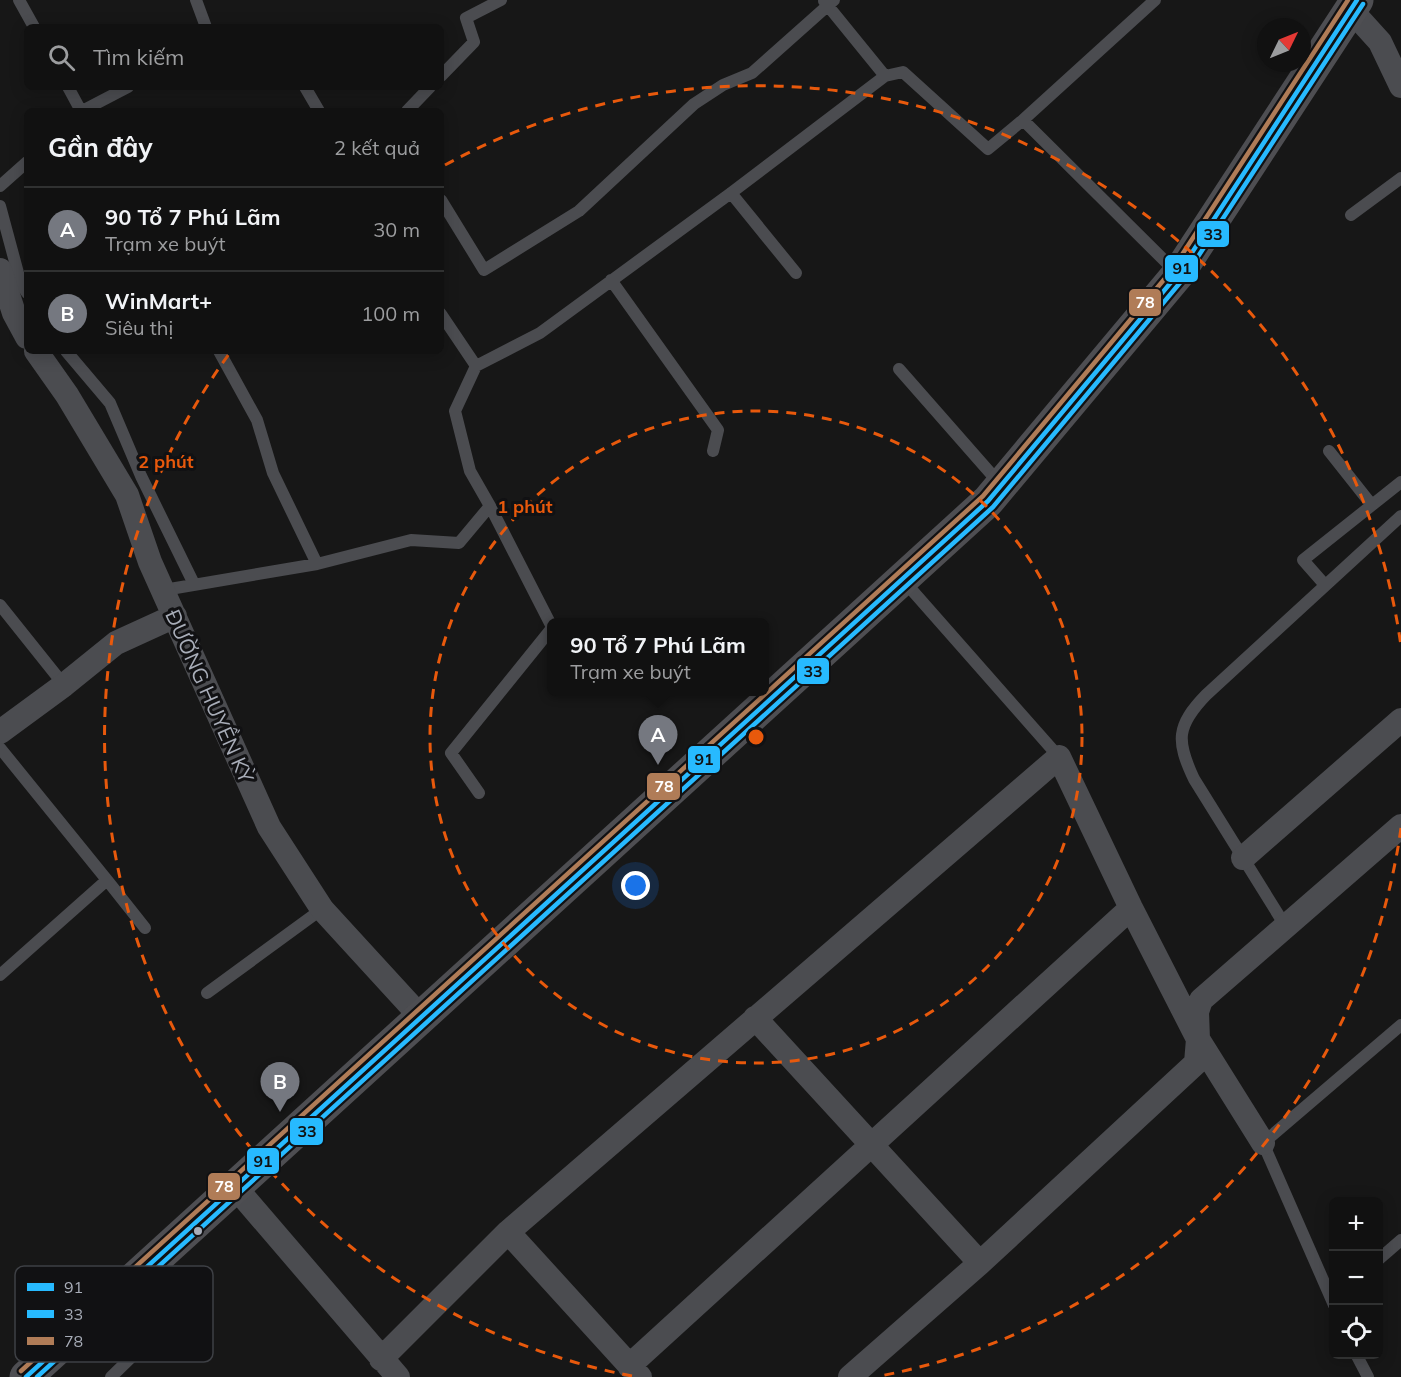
<!DOCTYPE html>
<html lang="vi">
<meta charset="utf-8">
<style>
:root{--surface:#111;--page:#1e1f1f;--text:#f1f3f6;--muted:#9c9d9f;--line:#303131;--accent:#757880}
body{margin:0;font-family:Mulish,sans-serif;background:var(--page);color:var(--text)}
.controls{position:absolute;right:18px;bottom:18px;display:grid;overflow:hidden;border-radius:9px;box-shadow:0 3px 15px #0003}
.controls button{width:54px;height:54px;display:grid;place-items:center;padding:0;border:0;border-bottom:2px solid var(--line);background:var(--surface);color:var(--text);font:30px sans-serif}
.compass{position:absolute;left:1257px;top:18px;width:54px;height:54px;border-radius:50%;background:var(--surface);box-shadow:0 3px 15px #0003;rotate:47deg}
.you{position:absolute;left:636px;top:886px;width:21px;height:21px;margin:-15px;border:4px solid #fff;border-radius:50%;background:#1a73e8;box-shadow:0 0 0 9px #1a73e833}
.badge{display:grid;place-items:center;width:39px;height:39px;border-radius:50%;background:var(--accent);color:#fff;font-size:20px;font-weight:700}
.pin{position:absolute;translate:-50% -50px;filter:drop-shadow(0 2px 3px #0008)}
.pin::after{content:'';position:absolute;top:32px;width:21px;height:18px;background:inherit;clip-path:polygon(0 0,100% 0,50% 100%)}
.popup{position:absolute;left:547px;top:618px;width:222px;height:78px;box-sizing:border-box;display:grid;place-content:center;border-radius:9px;background:var(--surface);filter:drop-shadow(0 2px 4px #0005);font-size:20px;white-space:nowrap;color:var(--muted)}
.popup b{font-size:22px;color:var(--text)}
.popup::after{content:'';position:absolute;left:50%;top:100%;margin-left:-12px;border:12px solid transparent;border-top-color:var(--surface)}
.list{margin:0;padding:0;list-style:none}
h2{display:flex;justify-content:space-between;align-items:center;height:78px;margin:0;padding:0 24px;font-size:26px}
h2 small{font-size:20px;font-weight:400;color:var(--muted)}
.list li{display:grid;grid-template-columns:39px 1fr auto;gap:18px;align-items:center;box-sizing:border-box;height:84px;padding:0 24px;border-top:2px solid var(--line)}
.list b{display:block;font-size:22px;white-space:nowrap}
.list p{margin:0;font-size:20px;white-space:nowrap;color:var(--muted)}
.list em{font-size:20px;font-style:normal;color:var(--muted)}
.icon{flex:none;width:33px;height:33px;fill:none;stroke:currentColor;stroke-width:2;stroke-linecap:round;stroke-linejoin:round}
.map{position:relative;flex:none;width:1401px;height:1377px;overflow:hidden}
.search{position:absolute;background:var(--surface);box-shadow:0 3px 15px #0003;left:24px;top:24px;width:420px;height:66px;display:flex;align-items:center;gap:15px;box-sizing:border-box;padding:0 21px;border-radius:9px;color:var(--muted);font-size:22px}
.panel{position:absolute;background:var(--surface);box-shadow:0 3px 15px #0003;left:24px;top:108px;width:420px;height:246px;border-radius:9px}
.map>svg:first-child{display:block}
.lines{fill:none;stroke-linecap:round;stroke-linejoin:round}
.service{stroke:#4b4c50;stroke-width:12}
.minor{stroke:#4b4c50;stroke-width:24}
.trunk{stroke:#4e4e52;stroke-width:33}
.bus-1-casing{stroke:#111113;stroke-width:9}
.bus-2-casing{stroke:#111113;stroke-width:9}
.bus-3-casing{stroke:#111113;stroke-width:9}
.bus-1{stroke:#27baff;stroke-width:4.5}
.bus-2{stroke:#27baff;stroke-width:4.5}
.bus-3{stroke:#b07c57;stroke-width:4.5}
.ring{fill:none;stroke:#e8590c;stroke-width:3;stroke-dasharray:10 8}
.bus-dot{fill:#a8adb8;stroke:#111113;stroke-width:2}
.labels{text-anchor:middle;dominant-baseline:central;stroke-width:6;stroke-linejoin:round;paint-order:stroke}
.street-label{font-size:21px;fill:#a8adb8;stroke:#111113}
.key{fill:#111113;stroke:#3e4045;stroke-width:1.5}
.key-label{font-size:16px;fill:#a8adb8}
.centre{fill:#e8590c;stroke:#111113;stroke-width:3}
.ring-label{font-size:18px;text-anchor:middle;font-weight:bold;fill:#e8590c;stroke:#111113;stroke-width:6;stroke-linejoin:round;paint-order:stroke}
.line-badge{stroke:#111113;stroke-width:2}
.badge-label{font-size:16px;text-anchor:middle;font-weight:bold;fill:#fff}
.pale-badge-label{font-size:16px;text-anchor:middle;font-weight:bold;fill:#111}
</style>
<div class="map">
<svg width="1401" height="1377" viewBox="0 0 1401 1377">
<rect width="100%" height="100%" fill="#171717"/>
<g class="lines">
<path class="service" d="M19,0l15,27
M196,0l10,27
M824,1l61,75 18,-4 85,77 35,-29 132,-120
M441,76l33,-34 -8,-24 35,-18
M68,87l13,24
M305,87l14,24
M82,111l46,-24
M407,111l23,-24
M1023,120l155,154
M0,186l27,-24
M731,193l65,80
M441,200l43,70 95,-59 115,-107 29,-19 29,-12 82,-73
M0,206l21,78 6,9
M1351,215l50,-37
M611,280l107,150 -5,21
M441,314l35,52
M66,351l44,52 31,73 53,108
M219,351l38,69 16,53 44,91 94,-24 48,3 31,-37 -20,-35 -15,-60 21,-45 64,-33 191,-140 154,-117
M899,369l101,115
M1329,451l42,53
M490,506l62,121
M903,580l156,177
M1325,585l-22,-25 98,-78
M164,590l153,-26
M0,605l64,80
M0,748l107,132 -107,95
M479,793l-28,-40 101,-125
M107,880l38,48
M1286,927l-92,-148c-18,-38 -18,-53 12,-84l195,-179
M207,993l115,-84
M1378,1260l23,-20
M1334,1305l-71,-162 138,-118
M1356,1354l12,23
M111,1377l76,-74 -32,-42"/>
<path class="minor" d="M1351,10l29,32 21,44
M0,270l14,43 13,24
M36,351l31,44 60,100 23,67 119,265 53,82 99,108
M0,732l64,-47 52,-42 59,-27
M1243,858l158,-138
M755,1018l225,245
M1263,1143l-65,-104 -1,-27 4,-12 200,-174
M235,1187l163,190
M381,1359l127,-127
M629,1366l502,-458
M640,1377l-132,-145 551,-475 72,151 67,131 -2,24 -216,200 -130,114"/>
<path class="trunk" d="M26,1377l962,-876 190,-227 179,-274"/>
<g class="bus-1-casing">
<path id="bus-1" d="M26,1377l962,-876 190,-227 179,-274"/>
</g>
<g class="bus-2-casing">
<path id="bus-2" d="M37,1377l956,-870 191,-229 179,-274"/>
</g>
<g class="bus-3-casing">
<path id="bus-3" d="M21,1371l962,-875 189,-226 176,-270"/>
</g>
<use href="#bus-1" class="bus-1"/>
<use href="#bus-2" class="bus-2"/>
<use href="#bus-3" class="bus-3"/>
</g>
<g class="ring">
<circle cx="756" cy="737" r="326"/>
<path d="M1401 828A651 651 0 0 1 880 1376M632 1376A651 651 0 0 1 229 354M445 165A651 651 0 0 1 1401 646"/>
</g>
<circle class="bus-dot" cx="198" cy="1231" r="5"/>
<g class="labels">
<g class="street-label">
<text transform="translate(210 696) rotate(66)">ĐƯỜNG HUYỀN KỲ</text>
</g>
</g>
<rect x="15" y="1266" width="198" height="96" rx="9" class="key"/>
<rect x="27" y="1283" width="27" height="8" fill="#27baff"/>
<rect x="27" y="1310" width="27" height="8" fill="#27baff"/>
<rect x="27" y="1337" width="27" height="8" fill="#b07c57"/>
<g class="key-label">
<text x="64" y="1293">91</text>
<text x="64" y="1320">33</text>
<text x="64" y="1347">78</text>
</g>
<circle cx="756" cy="737" r="9" class="centre"/>
<g class="ring-label">
<text x="166" y="468">2 phút</text>
<text x="525" y="513">1 phút</text>
</g>
<g class="line-badge">
<rect x="1196" y="220" width="34" height="28" rx="6" fill="#27baff"/>
<rect x="1164" y="254" width="35" height="29" rx="6" fill="#27baff"/>
<rect x="1128" y="288" width="34" height="29" rx="6" fill="#b07c57"/>
<rect x="796" y="657" width="34" height="28" rx="6" fill="#27baff"/>
<rect x="687" y="745" width="34" height="29" rx="6" fill="#27baff"/>
<rect x="646" y="772" width="35" height="29" rx="6" fill="#b07c57"/>
<rect x="289" y="1117" width="35" height="29" rx="6" fill="#27baff"/>
<rect x="246" y="1147" width="34" height="28" rx="6" fill="#27baff"/>
<rect x="207" y="1172" width="34" height="29" rx="6" fill="#b07c57"/>
</g>
<g class="badge-label">
<text x="1145" y="308">78</text>
<text x="664" y="792">78</text>
<text x="224" y="1192">78</text>
</g>
<g class="pale-badge-label">
<text x="1213" y="240">33</text>
<text x="1182" y="274">91</text>
<text x="813" y="677">33</text>
<text x="704" y="765">91</text>
<text x="307" y="1137">33</text>
<text x="263" y="1167">91</text>
</g>
</svg>
<div class="controls">
<button>+</button>
<button>−</button>
<button><svg class="icon" aria-label="locate" viewBox="0 0 24 24"><circle cx="12" cy="12" r="6"/><path d="M12 2v4M12 18v4M2 12h4M18 12h4"/></svg></button>
</div>
<svg class="compass" viewBox="-18 -18 36 36"><path d="M0-13l5 13h-10z" fill="#e53935"/><path d="M0 13l5-13h-10z" fill="#9c9d9f"/></svg>
<div class="you"></div>
<div class="pin badge" style="left:658px;top:765px">A</div>
<div class="popup"><b>90 Tổ 7 Phú Lãm</b>Trạm xe buýt</div>
<div class="pin badge" style="left:280px;top:1112px">B</div>
<div class="search"><svg class="icon" aria-label="search" viewBox="0 0 24 24"><circle cx="10" cy="10" r="6"/><path d="M15 15l6 6"/></svg>Tìm kiếm</div>
<section class="panel">
<h2>Gần đây<small>2 kết quả</small></h2>
<ul class="list">
<li><span class="badge">A</span><div><b>90 Tổ 7 Phú Lãm</b><p>Trạm xe buýt</p></div><em>30 m</em></li>
<li><span class="badge">B</span><div><b>WinMart+</b><p>Siêu thị</p></div><em>100 m</em></li>
</ul>
</section>
</div>
